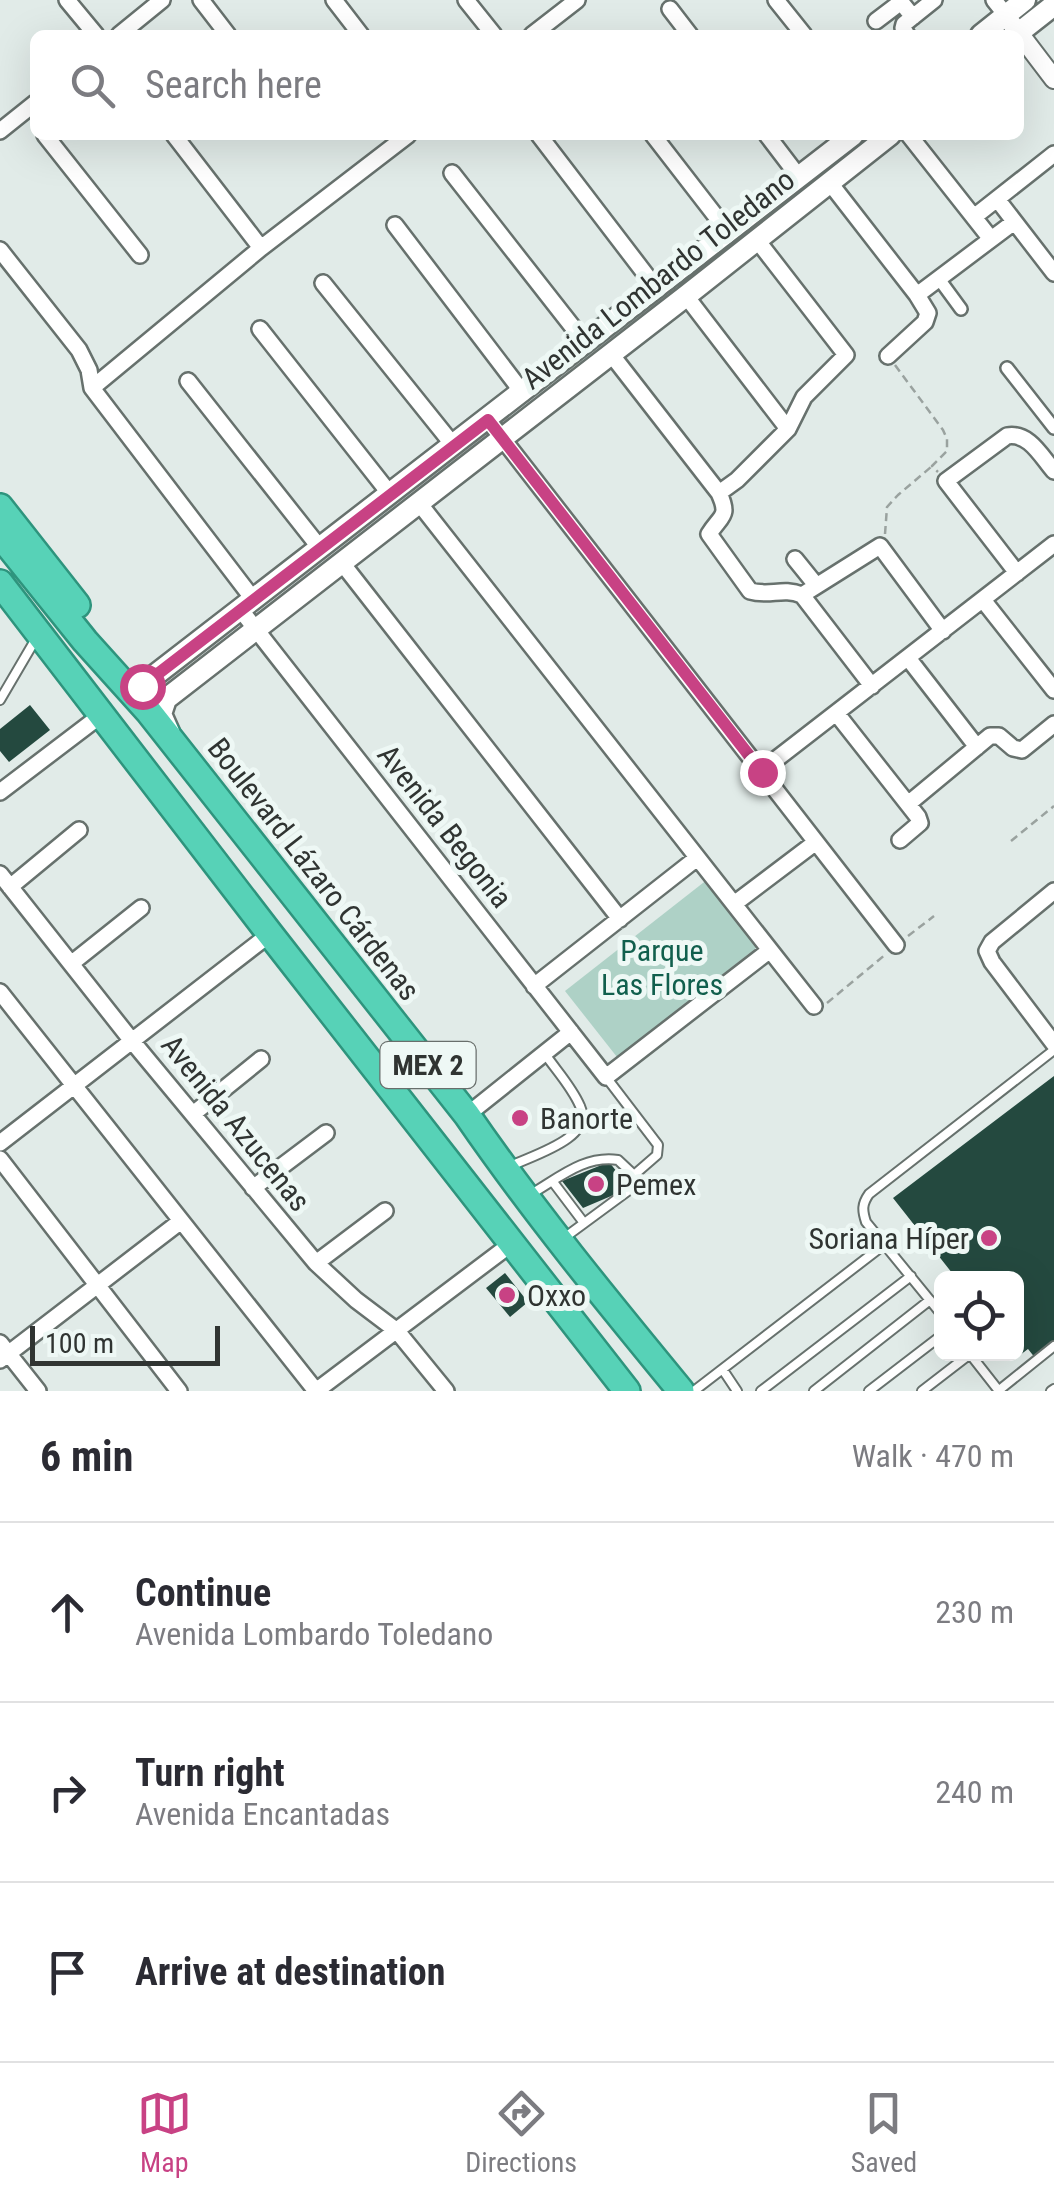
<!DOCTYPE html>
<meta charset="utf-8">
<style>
:root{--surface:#fff;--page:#f7f7f7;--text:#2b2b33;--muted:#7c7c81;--line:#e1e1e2;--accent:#c84284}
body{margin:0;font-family:"Roboto Condensed",sans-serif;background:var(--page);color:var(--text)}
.controls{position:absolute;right:30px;bottom:30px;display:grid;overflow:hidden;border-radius:15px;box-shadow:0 10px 40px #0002}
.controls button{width:90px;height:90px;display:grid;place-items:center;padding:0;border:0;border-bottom:2px solid var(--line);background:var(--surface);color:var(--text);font:50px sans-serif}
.scale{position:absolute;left:30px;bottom:25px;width:190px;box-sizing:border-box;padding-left:10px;border:5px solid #303432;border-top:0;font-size:28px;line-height:35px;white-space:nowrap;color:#303432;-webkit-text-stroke:8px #eef8f5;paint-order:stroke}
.stop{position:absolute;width:30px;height:30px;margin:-22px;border:8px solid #c84284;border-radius:50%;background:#fff}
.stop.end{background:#c84284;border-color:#fff;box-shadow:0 2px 10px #0008}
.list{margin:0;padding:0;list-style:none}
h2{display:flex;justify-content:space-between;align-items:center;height:130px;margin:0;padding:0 40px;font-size:42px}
h2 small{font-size:32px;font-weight:400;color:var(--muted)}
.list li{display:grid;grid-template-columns:65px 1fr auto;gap:30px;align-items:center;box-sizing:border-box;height:180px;padding:0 40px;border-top:2px solid var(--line)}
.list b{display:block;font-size:38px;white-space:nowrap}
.list p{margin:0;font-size:32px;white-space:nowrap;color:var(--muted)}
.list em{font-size:32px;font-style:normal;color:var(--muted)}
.icon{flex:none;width:55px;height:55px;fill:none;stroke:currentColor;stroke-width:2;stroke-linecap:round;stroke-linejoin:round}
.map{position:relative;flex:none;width:1054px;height:1391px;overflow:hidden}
.search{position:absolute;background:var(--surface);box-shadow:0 10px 40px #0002;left:30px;right:30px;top:30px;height:110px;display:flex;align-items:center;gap:25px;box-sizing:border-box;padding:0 35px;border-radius:15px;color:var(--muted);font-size:38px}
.sheet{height:670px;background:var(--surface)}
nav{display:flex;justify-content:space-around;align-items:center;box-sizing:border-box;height:140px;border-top:2px solid var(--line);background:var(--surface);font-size:28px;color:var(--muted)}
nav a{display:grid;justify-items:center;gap:5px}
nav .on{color:var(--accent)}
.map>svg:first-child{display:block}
.green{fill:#aed1c6}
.building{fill:#24493f}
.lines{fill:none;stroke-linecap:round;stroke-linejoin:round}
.service-casing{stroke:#67716d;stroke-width:12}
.pedestrian-casing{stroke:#67716d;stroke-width:16}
.minor-casing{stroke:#67716d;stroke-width:20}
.tertiary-casing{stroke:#67716d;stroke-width:22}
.secondary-casing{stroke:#67716d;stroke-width:25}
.trunk-casing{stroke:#2e947d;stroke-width:30}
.path{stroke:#9aa29f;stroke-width:2.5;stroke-dasharray:8 5;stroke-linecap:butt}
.service{stroke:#fff;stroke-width:8}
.pedestrian{stroke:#fff;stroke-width:11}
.minor{stroke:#fff;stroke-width:15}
.tertiary{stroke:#fff;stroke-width:18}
.secondary{stroke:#fff;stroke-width:20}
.trunk{stroke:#57d2b7;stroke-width:25}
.route{stroke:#c84284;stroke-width:12}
.poi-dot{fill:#c84284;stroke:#eef8f5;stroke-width:4}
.labels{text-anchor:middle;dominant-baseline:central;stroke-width:10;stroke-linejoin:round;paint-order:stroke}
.shield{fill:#eef8f5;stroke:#696f6c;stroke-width:2.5}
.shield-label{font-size:28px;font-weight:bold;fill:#303432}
.street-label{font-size:30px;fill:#303432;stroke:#eef8f5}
.park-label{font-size:30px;fill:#115f4d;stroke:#eef8f5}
.poi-label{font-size:30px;fill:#303432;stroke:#eef8f5;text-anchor:start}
</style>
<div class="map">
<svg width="1054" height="1391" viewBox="0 0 1054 1391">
<rect width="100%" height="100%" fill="#e1ebe8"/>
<path class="green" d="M708,879l52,66 -143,112 -52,-66z"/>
<path class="building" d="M30,705l20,25 -41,32 -9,-11v-22z
M1054,1076v268l-18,15 -8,-10 -12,9v-80h-60l-63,-80z
M609,1162l21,26 -47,20 -21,-27z
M505,1273l23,29 -18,15 -24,-29z"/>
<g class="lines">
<g class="service-casing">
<path id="service" d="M0,700l34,-58
M511,1166c22,-11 84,-28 69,-60 -8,-19 -24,-36 -35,-52
M553,1182l31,41
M531,1194c28,-16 53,-39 87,-34l16,15 23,-20 1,-10 -52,-68
M564,1238l72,-53 1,-6 -3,-4
M942,1315l-76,-93c-4,-12 -4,-18 3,-28l185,-144
M723,1370l14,21
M694,1391l191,-147
M761,1391l150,-115
M814,1391l116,-91
M869,1391l73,-56
M922,1391l48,-37 29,37
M998,1391l56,-45
M1051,1391l3,-2"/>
</g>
<g class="pedestrian-casing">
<path id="pedestrian" d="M939,279l22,30
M1007,368l47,60"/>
</g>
<g class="minor-casing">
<path id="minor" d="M67,0l29,35
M201,0l27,35
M334,0l27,35
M466,0l28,35
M776,0l28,35
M994,0l12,15
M670,9l20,26
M876,21l25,-19 12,15
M119,35l43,-35
M532,35l45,-35
M907,35l-4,-7 1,-4 30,-24
M0,131l35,-28
M45,135l95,120
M174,135l87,113
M539,135l117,153
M653,135l75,97
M767,135l32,42
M909,135l82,104
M452,173l134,171
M830,183l87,112 11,18 -3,9 -37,34
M997,199l57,74
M974,217l80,-63
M395,225l128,168
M0,250l79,100 10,20 3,18 161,211
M323,283l131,163
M917,295l97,-73
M686,296l102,133
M260,329l130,165
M611,354l108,139c11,24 2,22 -10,41l41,57c20,6 32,-4 52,4
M188,381l132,167
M92,388l169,-140 147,-113
M488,420l408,525
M719,493l18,-13 51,-51 16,-32 42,-42 -89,-115
M419,503l395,503
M795,559l21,26
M342,563l278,356
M1017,573l-71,-92 61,-45c22,-4 34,20 47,35
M802,595l78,-49 63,85
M802,595l70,91
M983,600l71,90
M240,609l366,468 164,-127
M908,658l69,89
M837,714l81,103 2,6 -20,17
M761,771l293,-227
M0,792l96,-73
M908,804l82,-68h9l14,12 9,2 32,-26
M0,874l132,167 184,222 40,37 41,31 49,60
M10,887l69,-57
M1054,891l-62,51 -5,9 5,11 62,82
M734,904l82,-62
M72,963l69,-55
M534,986l163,-128
M0,992l316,399
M193,1114l68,-55
M467,1115l104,-83
M0,1143l270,-209
M0,1159l179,232
M253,1188l73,-55
M316,1263l69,-52
M0,1343l38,48
M0,1360l181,-139
M316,1391l195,-147"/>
</g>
<g class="tertiary-casing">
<path id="tertiary" d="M1012,24l42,55"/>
</g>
<g class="secondary-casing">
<path id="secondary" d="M981,35l44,-35
M1016,35l38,-30
M141,686l712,-551
M169,732l-8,-18 5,-15 520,-403 204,-161"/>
</g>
<g class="trunk-casing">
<path id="trunk" d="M0,507l77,98
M0,535l85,106 64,71 318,403c66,96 140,186 214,276
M0,583l270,351 357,457"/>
</g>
<path class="path" d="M895,365l48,65 4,9v12l-15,15 6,6
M885,534l2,-27 11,-12 33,-28
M1011,841l43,-35
M908,936l26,-20
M827,1003l59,-49"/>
<use href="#service" class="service"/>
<use href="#pedestrian" class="pedestrian"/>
<use href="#minor" class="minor"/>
<use href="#tertiary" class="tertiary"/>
<use href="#secondary" class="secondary"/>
<use href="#trunk" class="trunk"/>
</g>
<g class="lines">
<path class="route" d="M142,686l346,-266 274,352"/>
</g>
<g class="poi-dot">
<circle cx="520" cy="1118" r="10"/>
<circle cx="596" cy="1184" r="10"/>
<circle cx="989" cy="1238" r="10"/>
<circle cx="507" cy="1295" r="10"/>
</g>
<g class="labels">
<rect class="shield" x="380.5" y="1042" width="95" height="46" rx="8"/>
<g class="shield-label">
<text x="428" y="1065">MEX 2</text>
</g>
<g class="street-label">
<text transform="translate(658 279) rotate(-38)">Avenida Lombardo Toledano</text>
<text transform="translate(445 826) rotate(52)">Avenida Begonia</text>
<text transform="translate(314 869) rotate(52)">Boulevard Lázaro Cárdenas</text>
<text transform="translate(236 1123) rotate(51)">Avenida Azucenas</text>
</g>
<g class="park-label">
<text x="662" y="950">Parque<tspan x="662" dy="34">Las Flores</tspan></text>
</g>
<g class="poi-label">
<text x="540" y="1118">Banorte</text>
<text x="616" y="1184">Pemex</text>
<text x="969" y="1238" text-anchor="end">Soriana Híper</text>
<text x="527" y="1295">Oxxo</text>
</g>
</g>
</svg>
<div class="controls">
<button><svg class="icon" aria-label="locate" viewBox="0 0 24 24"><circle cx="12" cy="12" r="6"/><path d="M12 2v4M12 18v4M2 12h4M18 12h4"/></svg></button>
</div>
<div class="scale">100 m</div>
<div class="stop" style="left:142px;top:686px"></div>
<div class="stop end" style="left:762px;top:772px"></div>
<div class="search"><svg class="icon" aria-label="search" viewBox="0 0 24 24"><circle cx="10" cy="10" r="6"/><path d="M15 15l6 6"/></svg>Search here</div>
</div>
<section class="sheet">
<h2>6 min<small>Walk · 470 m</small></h2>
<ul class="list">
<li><svg class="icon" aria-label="ahead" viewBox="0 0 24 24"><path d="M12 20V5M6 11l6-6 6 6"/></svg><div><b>Continue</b><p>Avenida Lombardo Toledano</p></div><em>230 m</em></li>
<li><svg class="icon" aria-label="right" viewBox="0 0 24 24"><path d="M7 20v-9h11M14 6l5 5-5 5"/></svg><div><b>Turn right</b><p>Avenida Encantadas</p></div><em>240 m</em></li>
<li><svg class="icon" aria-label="arrive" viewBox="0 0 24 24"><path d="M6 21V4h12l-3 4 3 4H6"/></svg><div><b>Arrive at destination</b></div></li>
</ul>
</section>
<nav>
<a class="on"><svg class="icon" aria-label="map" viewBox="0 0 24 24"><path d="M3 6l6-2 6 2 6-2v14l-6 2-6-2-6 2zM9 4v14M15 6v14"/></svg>Map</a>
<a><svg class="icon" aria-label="directions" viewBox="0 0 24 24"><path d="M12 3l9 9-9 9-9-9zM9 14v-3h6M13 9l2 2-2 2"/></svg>Directions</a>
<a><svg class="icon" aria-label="saved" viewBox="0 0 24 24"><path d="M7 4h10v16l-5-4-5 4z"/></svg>Saved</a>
</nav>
